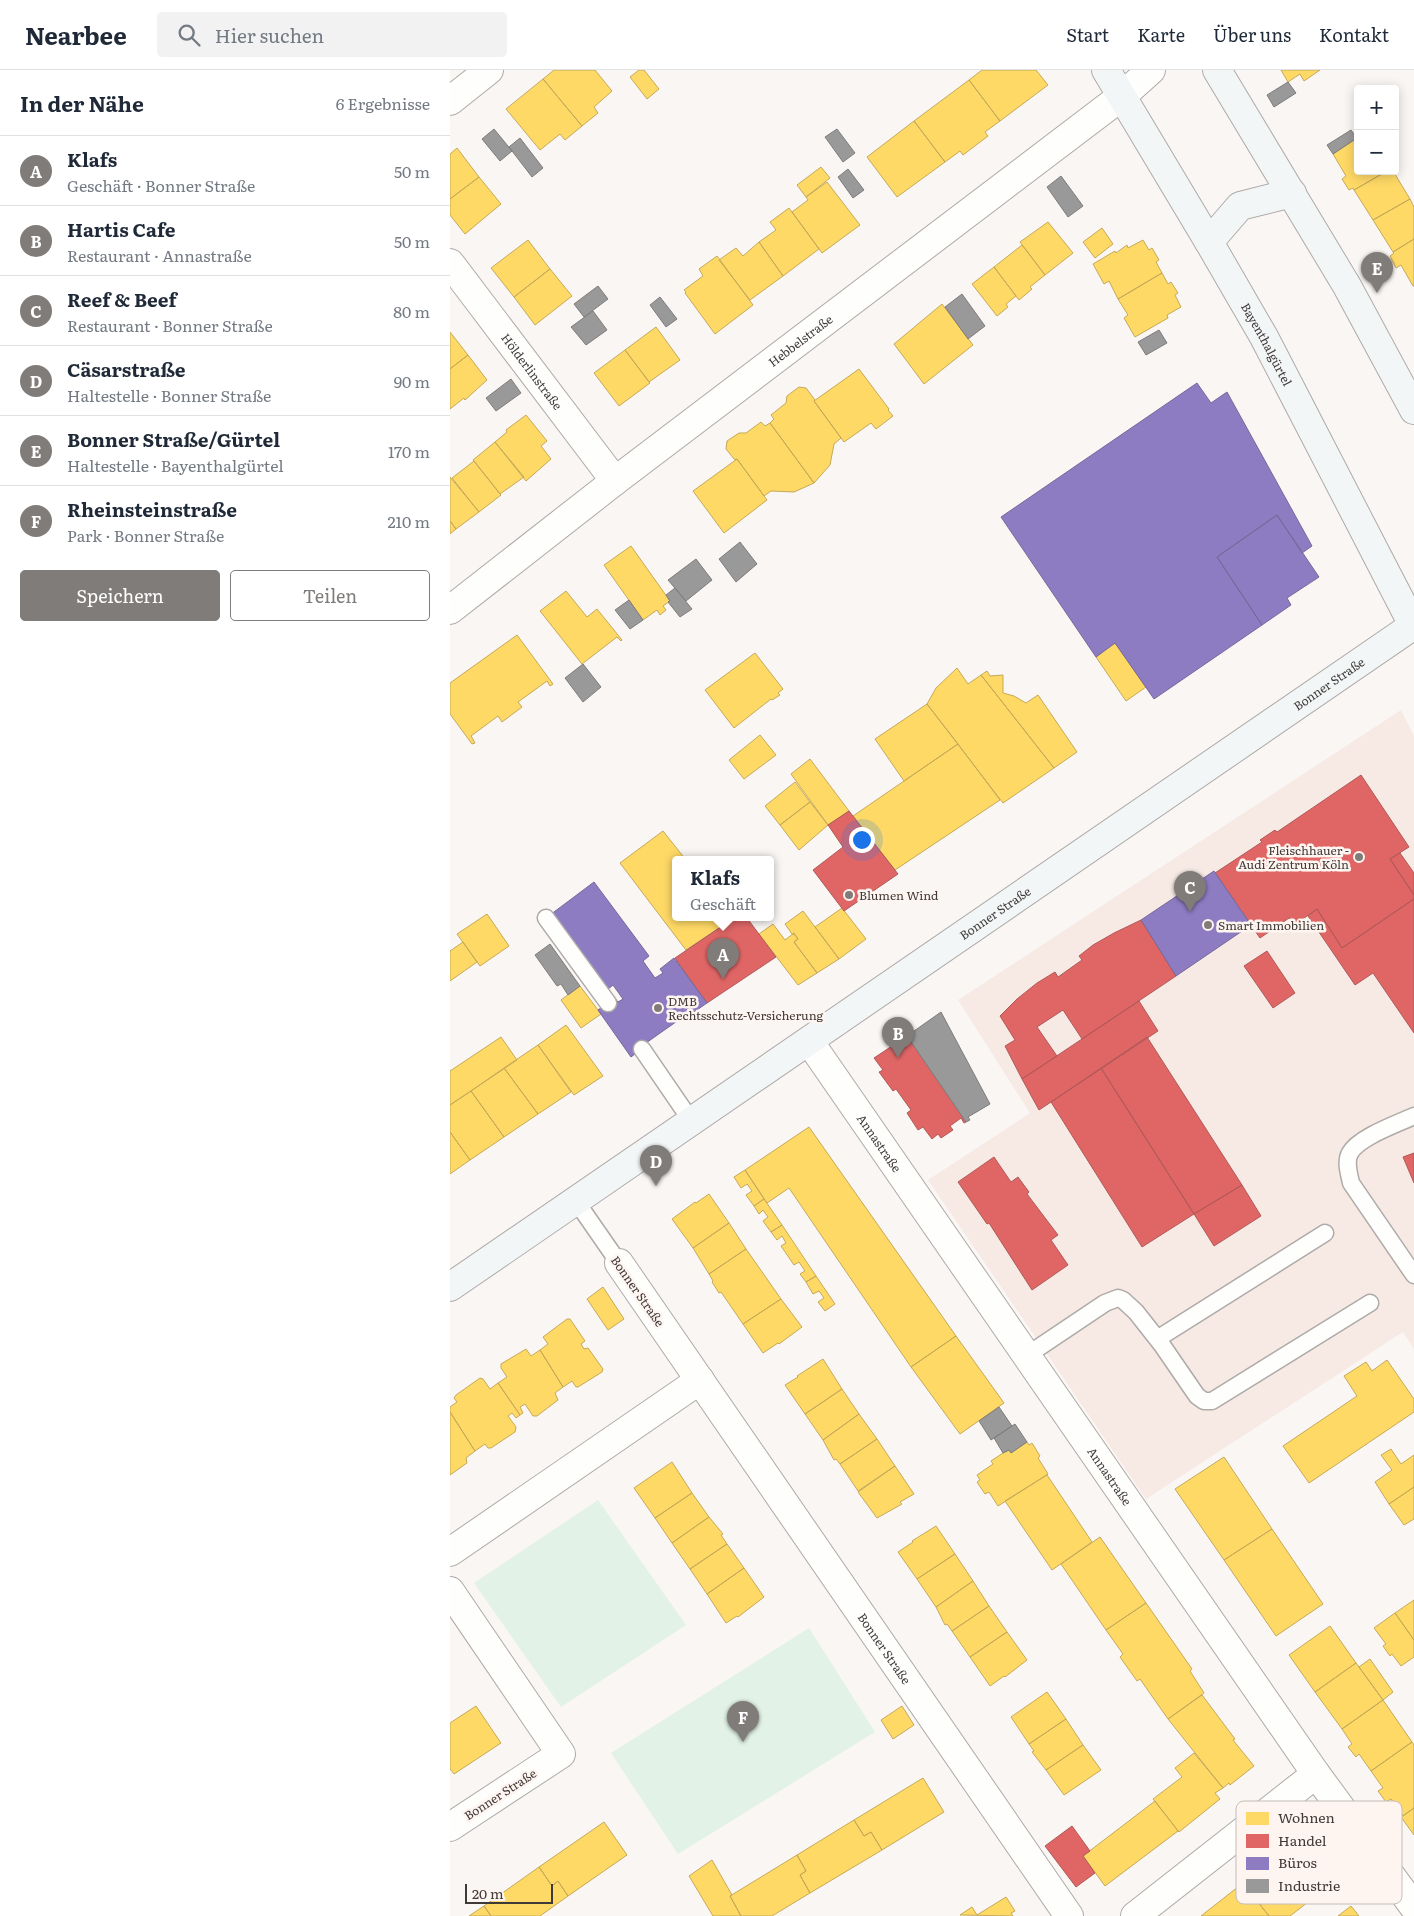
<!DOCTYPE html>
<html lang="de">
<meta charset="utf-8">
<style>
:root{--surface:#fff;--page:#f2f2f3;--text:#1f2937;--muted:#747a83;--line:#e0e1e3;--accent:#807c7a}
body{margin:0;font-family:Literata,serif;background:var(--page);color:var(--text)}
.controls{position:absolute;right:15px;top:15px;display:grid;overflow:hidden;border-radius:5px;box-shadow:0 2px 12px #0003}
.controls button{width:45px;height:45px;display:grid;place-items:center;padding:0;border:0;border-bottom:1px solid var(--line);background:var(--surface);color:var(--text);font:25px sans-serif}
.scale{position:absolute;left:15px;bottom:12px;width:88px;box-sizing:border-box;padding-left:5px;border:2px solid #3f3a38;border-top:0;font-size:14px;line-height:18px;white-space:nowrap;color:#3f3a38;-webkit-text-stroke:4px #fef5f0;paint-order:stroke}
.you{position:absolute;left:411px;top:769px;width:18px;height:18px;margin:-12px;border:4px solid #fff;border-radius:50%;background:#1a73e8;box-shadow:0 0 0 8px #1a73e833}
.badge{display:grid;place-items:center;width:32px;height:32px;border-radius:50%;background:var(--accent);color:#fff;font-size:16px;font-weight:700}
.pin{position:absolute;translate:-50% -41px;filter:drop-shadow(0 1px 2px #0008)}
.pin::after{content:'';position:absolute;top:26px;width:18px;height:15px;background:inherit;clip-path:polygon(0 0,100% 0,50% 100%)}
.popup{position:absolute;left:222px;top:786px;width:102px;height:65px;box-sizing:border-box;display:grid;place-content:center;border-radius:5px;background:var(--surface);filter:drop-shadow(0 1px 4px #0005);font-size:16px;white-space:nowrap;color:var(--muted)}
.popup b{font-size:19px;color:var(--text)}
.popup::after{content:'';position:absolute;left:50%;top:100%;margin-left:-10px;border:10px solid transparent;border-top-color:var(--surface)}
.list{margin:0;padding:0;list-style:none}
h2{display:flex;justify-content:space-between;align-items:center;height:65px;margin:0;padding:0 20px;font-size:21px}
h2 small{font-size:16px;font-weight:400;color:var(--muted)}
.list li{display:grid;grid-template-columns:32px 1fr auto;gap:15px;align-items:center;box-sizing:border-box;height:70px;padding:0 20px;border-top:1px solid var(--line)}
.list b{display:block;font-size:19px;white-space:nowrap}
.list p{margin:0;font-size:16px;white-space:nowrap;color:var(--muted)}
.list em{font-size:16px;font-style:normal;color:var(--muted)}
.actions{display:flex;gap:10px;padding:15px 20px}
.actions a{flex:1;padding:11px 0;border:1px solid var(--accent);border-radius:5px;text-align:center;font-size:18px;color:var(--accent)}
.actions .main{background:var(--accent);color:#fff}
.icon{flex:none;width:28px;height:28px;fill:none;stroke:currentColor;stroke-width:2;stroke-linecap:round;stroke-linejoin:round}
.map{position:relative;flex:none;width:964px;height:1846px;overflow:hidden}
header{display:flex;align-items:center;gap:30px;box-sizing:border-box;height:70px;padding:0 25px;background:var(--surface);border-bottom:1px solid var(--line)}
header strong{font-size:24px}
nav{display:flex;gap:28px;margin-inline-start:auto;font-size:18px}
.search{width:350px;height:45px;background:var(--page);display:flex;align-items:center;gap:12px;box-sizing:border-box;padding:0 18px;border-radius:5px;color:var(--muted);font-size:19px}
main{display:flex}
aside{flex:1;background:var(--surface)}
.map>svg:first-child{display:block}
.built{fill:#f7eae4}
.green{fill:#e2f2e6}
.homes{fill:#ffd966;stroke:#c5a958}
.shops{fill:#e06666;stroke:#b05958}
.offices{fill:#8e7cc3;stroke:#766899}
.industry{fill:#999;stroke:#7e7c7c}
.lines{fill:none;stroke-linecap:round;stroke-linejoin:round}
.lane-casing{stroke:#aeaaa8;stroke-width:19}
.street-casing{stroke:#aeaaa8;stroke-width:30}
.secondary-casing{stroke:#aeaaa8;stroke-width:30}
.lane{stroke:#fefefd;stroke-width:16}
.street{stroke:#fefefd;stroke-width:28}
.secondary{stroke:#f3f6f7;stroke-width:28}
.poi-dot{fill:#807c7a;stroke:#fef5f0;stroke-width:2}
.labels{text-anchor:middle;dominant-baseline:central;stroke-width:5;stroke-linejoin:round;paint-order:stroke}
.street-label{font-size:12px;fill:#3f3a38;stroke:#fef5f0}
.poi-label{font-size:12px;fill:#3f3a38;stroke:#fef5f0;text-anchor:start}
.key{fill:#fef5f0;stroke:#c5bdb9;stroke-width:1}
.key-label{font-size:14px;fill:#3f3a38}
</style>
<header>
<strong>Nearbee</strong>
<div class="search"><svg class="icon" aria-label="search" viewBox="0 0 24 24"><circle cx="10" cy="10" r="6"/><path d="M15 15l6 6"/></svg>Hier suchen</div>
<nav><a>Start</a><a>Karte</a><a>Über uns</a><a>Kontakt</a></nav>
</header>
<main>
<aside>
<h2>In der Nähe<small>6 Ergebnisse</small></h2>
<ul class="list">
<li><span class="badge">A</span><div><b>Klafs</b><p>Geschäft · Bonner Straße</p></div><em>50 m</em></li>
<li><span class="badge">B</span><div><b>Hartis Cafe</b><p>Restaurant · Annastraße</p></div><em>50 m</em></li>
<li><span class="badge">C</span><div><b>Reef &amp; Beef</b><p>Restaurant · Bonner Straße</p></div><em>80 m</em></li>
<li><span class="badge">D</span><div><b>Cäsarstraße</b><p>Haltestelle · Bonner Straße</p></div><em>90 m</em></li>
<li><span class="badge">E</span><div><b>Bonner Straße/Gürtel</b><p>Haltestelle · Bayenthalgürtel</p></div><em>170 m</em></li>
<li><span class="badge">F</span><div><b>Rheinsteinstraße</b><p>Park · Bonner Straße</p></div><em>210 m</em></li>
</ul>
<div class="actions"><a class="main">Speichern</a><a>Teilen</a></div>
</aside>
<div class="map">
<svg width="964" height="1846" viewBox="0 0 964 1846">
<rect width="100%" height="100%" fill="#faf6f4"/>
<path class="built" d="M951,640l13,26v613l-11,-17 -257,167 -218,-319 102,-67 -72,-113z"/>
<path class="green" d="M148,1430l88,125 -125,82 -87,-124z
M359,1558l66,104 -197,122 -67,-101z"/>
<path class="homes" d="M104,0h41l17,21 -18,16 4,6 -16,13 -39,-47z
M189,0h5l15,19 -12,10 -17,-22z
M532,0h54l12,15 -48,36 -31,-41z
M831,0h39l-16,11 -4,-7 -12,8z
M93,9l39,47 -17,14 -5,-6 -20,16 -34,-41z
M519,10l31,41 -15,11 3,4 -25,19 -3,-4 -15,11 -31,-41z
M464,51l31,41 -48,35 -30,-40z
M907,68h1v33h29l-33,19 -1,-2 -4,2 -7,-11 4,-3 -13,-22z
M7,78l22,29 -29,22v-45z
M371,97l9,11 -24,19 -9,-12z
M937,101h6l17,28 -37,21 -19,-30z
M29,107l22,27 -36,30 -15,-19v-16z
M377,112l33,43 -38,28 -30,-41 16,-12 -2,-3z
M960,129l4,8v32l-21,13 -20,-32z
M339,138l30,41 -36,27 -24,-34 17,-12 -6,-8z
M598,152l25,31 -28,22 -25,-33z
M652,158l11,16 -18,14 -12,-16z
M964,169v47h-1l-12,-21 -5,3 -6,-12 4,-3 -1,-1z
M78,170l22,29 -36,28 -23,-29z
M693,170l6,10 3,-2 7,12 -3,2 6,11 -44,26 -9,-18 -5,3 -11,-20 22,-13 1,2 11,-8 1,3z
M309,172l24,34 -33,24 -31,-40 17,-12 7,8z
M572,175l23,30 -15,12 2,2 -13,11 -25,-33z
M267,186l36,49 -38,29 -30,-41 1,-1 -2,-2 19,-14 -4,-7z
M544,197l22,29 -10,8 2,3 -11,9 -25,-32z
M100,199l22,27 -37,29 -21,-28z
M712,203l6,11 3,-2 7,11 -3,2 6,12 -14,8 1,3 -33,19 -11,-19 4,-3 -10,-16z
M492,234l31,41 -49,39 -30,-40z
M206,257l24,33 -31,22 -24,-32z
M0,262l18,23 -18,14z
M175,280l25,33 -31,23 -25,-33z
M18,285l19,25 -22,20 -1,-2 -14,11v-40z
M409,299l30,40 -1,1 5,6 -17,13 -5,-6 -27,19 -30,-41z
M349,317l7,1 9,12 -1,1 27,37 -7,6 -4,21 -16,18 -44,-60 4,-4 -3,-4 15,-12 1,-7z
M76,345l21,26 -6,5 10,13 -25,22 -31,-39 12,-10 -1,-2z
M311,352l4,4 5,-3 44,60 -20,9 -23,-1 -7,5 -27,-37 -2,1 -9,-11 1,-8 12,-8h7z
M45,372l29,35 -24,17 -27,-34z
M287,389l30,41 -43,33 -31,-42z
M24,391l27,34 -22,17 -27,-34z
M0,407l29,35 -23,17 -6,-8z
M0,451l6,8 -6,5z
M181,476l39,55 -7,5 3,4 -6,5 -3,-5 -14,10 -39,-55z
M116,521l21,26 10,-8 25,31 -1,1 -4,-4 -35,27 -42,-53z
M67,565l36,49 -3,2 -3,-5 -29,21 4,5 -20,15 -4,-6 -27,20 4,7 -3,1 -22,-30v-31z
M665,573l31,44 -20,14 -30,-44z
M305,583l28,36 -5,4 2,2 -8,5 -1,-1 -37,29 -29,-38z
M507,598l11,16 13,-9 73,93 -51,35 -76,-99 9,-16z
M537,601l3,5 13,-1v18l11,3 12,7 12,-8 39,57 -23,16 -73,-93z
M477,634l31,40 -54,37 -29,-42z
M310,665l16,20 -32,24 -15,-19z
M508,674l42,56 -105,70 -42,-54z
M360,689l39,52 -21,14 -37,-51z
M345,712l15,20 -30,23 -15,-19z
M360,732l18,23 -29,25 -19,-25z
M213,761l23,29h-10v58h53l2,2 -45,30 -66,-87z
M392,838l24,31 -27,20 -24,-32z
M353,841l36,48 -22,14 -23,-31 4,-3 -3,-4 -3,-1 -7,-10z
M37,844l22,32 -29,20 -23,-32z
M323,854l12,16 9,-7 4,6 -4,3 23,31 -19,12 -39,-51z
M13,872l14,20 -27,19v-30z
M130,916l21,28 -20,14 -20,-28z
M116,955l37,51 -29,19 -36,-50z
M51,967l16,23 -67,45v-34z
M88,975l33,47 -33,22 -34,-46z
M54,998l34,46 -34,23 -33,-46z
M21,1021l33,46 -34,23 -20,-28v-27z
M359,1057l147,209 -45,31 -122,-179 -22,15 -22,-33z
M0,1062l20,28 -20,14z
M295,1100l19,29 -10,7 -8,-11 6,-4 -5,-7 -6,4 -7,-11z
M259,1124l20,29 -36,25 -21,-29 23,-17 1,1z
M314,1129l18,26 -11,7 -8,-11 5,-4 -5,-7 -4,4 -5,-8z
M279,1153l17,26 -37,25 -16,-26z
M332,1155l34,51 -10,6 -6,-8 5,-3 -6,-9 -5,3 -13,-19 5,-3 -4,-7 -5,4 -6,-8z
M296,1179l35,50 -38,25 -22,-32 -2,1 -7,-11 1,-1 -4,-7z
M366,1206l19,28 -10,7 -7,-9 6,-4 -5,-7 -6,3 -7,-12z
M153,1217l21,32 -16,11 -21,-31z
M331,1229l21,28 -23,17 -1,-1 -15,10 -20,-29z
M117,1249h3l15,22 -4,3 3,5 4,-1 15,21 -1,3 -24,15h-2l-4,-6 -9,6 -23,-37 8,-6 -5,-7z
M506,1266l48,67 -44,31 -49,-67z
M76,1279l5,7 9,-6 23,37 -8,6 3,7 -21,16h-4l-8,-12 -5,3 3,6 -3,2 -22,-32 9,-6 -6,-9v-4z
M373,1289l19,30 -37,25 -20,-29 13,-8 -1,-1z
M937,1290l27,39v13l-105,71 -26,-37 74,-50 -13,-20 22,-14 6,9z
M30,1308l3,1 7,10 8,-6 22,32 -4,3 -4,-5 -4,3 8,11 -1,5 -24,16h-3l-3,-4 -10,7 -25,-39v-5l7,-5 -3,-4 2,-3z
M392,1319l17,25 -36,26 -18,-26z
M0,1342l25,39 -9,7 1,5 -17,12z
M409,1344l18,25 -37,25 -4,-5 -2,1 -11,-20z
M427,1369l18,27 -37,25 -18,-27z
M577,1372l2,3 3,-2 8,13 -2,2 10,16 -50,32 -9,-14 -4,2 -8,-12 3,-2 -3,-5 16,-11 -2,-3 12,-8 6,-3 2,3z
M941,1379l10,15 13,-9v32l-25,17 -14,-22 17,-12 -11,-15z
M774,1387l48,72 -48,31 -49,-71z
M222,1392l20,31 -37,25 -21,-30z
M445,1396l19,28 -14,8 2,2 -25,14 -19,-26z
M597,1405l45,67 -40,28 -47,-69z
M964,1417v32l-10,6 -15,-21z
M242,1423l17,24 -37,26 -17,-25z
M259,1447l14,17 -2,1 6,9 -37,25 -18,-26z
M486,1456l19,28 -38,25 -19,-27 15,-10 -1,-1z
M822,1459l51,75 -47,32 -52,-76z
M650,1467l46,66 -40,27 -45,-66z
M277,1474l17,24 -37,26 -17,-25z
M505,1484l18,27 -37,26 -19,-28z
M294,1498l20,29 -26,20 -1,-1 -11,7 -19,-29z
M523,1511l16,25 -37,25 -5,-7 -2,1 -9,-18z
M964,1530v40l-19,-27z
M696,1533l46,66 -2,2 14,22 -36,26 -28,-40 -3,2 -17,-24 3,-3 -17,-24z
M539,1536l18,26 -37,25 -18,-26z
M945,1543l19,27v17l-13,9 -9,-12 -2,2 -7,-10 3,-2 -12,-16z
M880,1556l26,37 -41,29 -26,-37z
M557,1562l20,28 -22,17 -1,-1 -14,10 -20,-29z
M920,1589l23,33 -10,8 -24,-33z
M906,1593l27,37 -41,29 -27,-37z
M597,1622l19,27 -37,25 -18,-27z
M752,1625l33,44 -2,1 21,26 -24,19 -1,-2 -6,5 -55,-69z
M933,1630l29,42 -41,29 -12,-17 -3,3 -8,-10 4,-3 -10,-15z
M26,1636l25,37 -47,31 -4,-5v-46z
M452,1636l12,19 -21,14 -12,-19z
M616,1649l17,26 -37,25 -14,-18 2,-1 -5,-7z
M962,1672l2,3v63l-11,8 -12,-17 -5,3 -8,-11 5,-3 -12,-17z
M633,1675l18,25 -37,25 -18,-25z
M744,1683l29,35 -8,5 5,6 -41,33 -26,-33 29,-22 -7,-9z
M473,1708l21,34 -62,38 -11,-18 -7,4 -10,-16z
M705,1731l23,30 -73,55 -22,-30z
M964,1738v27l-13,-18z
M404,1750l10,16 7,-4 11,18 -72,43 -10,-18 6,-4 -9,-16z
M154,1752l23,33 -59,41 -10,-15 -6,5 -13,-19z
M851,1768l33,44 -44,34h-21l-26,-33z
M347,1785l9,16 -6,4 10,18 -38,23h-31l-11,-20z
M262,1790l20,35 -2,1 11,20h-28l-24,-40z
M89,1797l13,19 6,-5 10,15 -28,20h-49l-7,-10z
M793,1813l26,33h-68z
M556,1827l9,14 -4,2 2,3 -53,-1 12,-8 5,8z
M34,1836l7,10h-22z
M901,1836l8,10h-21z"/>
<path class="shops" d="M911,705l48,72 -19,12 24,36v4l-72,49 -25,-39 -23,16 -5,-7 -29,20 -45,-65 47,-31 -2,-2 15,-10 2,2z
M399,741l49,63 -54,37 -31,-41 30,-23 -15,-22z
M950,783l14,20v22l-24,-36z
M964,829v134l-41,-60 -18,12 -47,-69 9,-7 25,39z
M284,848h13l29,39 -69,46 -32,-45z
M691,850l35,56 -94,63 -19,-29 -26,17 20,29 -35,23 -17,-33 10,-6 -15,-24 17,-17 20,-16 18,-11 3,5 24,-17 -3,-4 14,-11 21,-12z
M817,881l28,42 -22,15 -29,-42z
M689,931l19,30 -119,79 -17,-31z
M457,966l59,86 -2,1 -3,-5 -11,8 3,4 -12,8 -3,-4 -6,5 -9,-12 -5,3 -11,-17 4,-3 -15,-21 -3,2 -14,-19 4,-2 -9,-12z
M697,967l95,148 -48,29 -93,-146z
M651,998l93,146 -52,33 -91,-145z
M964,1083v30l-11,-26z
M544,1087l17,25 7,-5 11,15 -2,2 31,41 -7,5 17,25 -36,25 -43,-67 -2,1 -29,-42z
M792,1115l19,31 -47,30 -20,-32z
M622,1756l18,25 -7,5 12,17 -19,14 -31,-41z"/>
<path class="offices" d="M747,313l14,20 16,-11 85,154 -10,7 -25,-38 -60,42 45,68 -108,74 -39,-56 -19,14 -95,-140z
M827,445l42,62 -32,21 4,7 -29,20 -45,-68z
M764,801l37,54 -75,51 -35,-56z
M144,812l55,74 -6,5 12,17 8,-5 -3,-4 14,-11 33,45 -16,11 -1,-2 -44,31 1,2 -16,12 -33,-47 17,-12 3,4 5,-3 -10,-14 -6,5 -57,-75z"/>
<path class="industry" d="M838,12l8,11 -22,14 -7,-12z
M44,59l18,22 -12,10 -18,-22z
M387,59l18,24 -12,9 -18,-25z
M901,60l6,8 -24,16 -6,-9z
M70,68l23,30 -11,9 -23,-30z
M398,99l16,21 -11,8 -15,-21z
M611,106l22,30 -15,11 -21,-30z
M148,216l10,13 -24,18 -10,-13z
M512,224l23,32 -17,13 -23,-32z
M210,227l17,22 -11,8 -16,-22z
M143,241l14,19 -21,15 -15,-18z
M709,260l8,13 -21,12 -8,-13z
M61,309l10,14 -25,18 -10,-13z
M290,472l17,22 -21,18 -17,-23z
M246,489l16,21 -26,21 -18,-21z
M225,518l17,21 -12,8 -12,-15 2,-1 -4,-6z
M179,530l14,20 -13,9 -15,-19z
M133,594l18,23 -18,15 -18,-24z
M100,874l30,42 -12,9 -7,-11 -4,2 -22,-31z
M491,942l49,92 -22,13 2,3 -4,2 -59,-86z
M549,1337l13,19 -21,14 -12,-19z
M565,1354l12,18 -16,11 -2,-3 -6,3 -9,-15z"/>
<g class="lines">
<g class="lane-casing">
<path id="lane" d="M96,848l62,85
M192,979l50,73
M964,1046c-17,8 -55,21 -64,37 -5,9 -1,20 1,30l63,92
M126,1131l43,62
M707,1269l168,-106
M576,1286l79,-53 13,-5 5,2 13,12 26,33 35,51 7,5h8l158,-98"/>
</g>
<g class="street-casing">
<g id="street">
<path d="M0,31l39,-31"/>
<path id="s1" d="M0,193l165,218"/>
<path id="s2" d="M0,540l165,-129 507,-385 29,-26"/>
<path id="s3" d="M359,971l507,733 98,133"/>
<path id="s4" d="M169,1193l450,653"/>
<path d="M0,1482l250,-172"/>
<path d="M0,1521l111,163 -111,73"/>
<path d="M685,1846l181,-142"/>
</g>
</g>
<g class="secondary-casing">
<g id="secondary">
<path id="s5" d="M656,0l103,172 55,95 150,290"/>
<path d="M767,0l130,216 67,124"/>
<path d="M759,172l31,-36 52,-13"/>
<path id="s6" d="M0,1217l964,-662"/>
</g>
</g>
<use href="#lane" class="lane"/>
<use href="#street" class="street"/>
<use href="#secondary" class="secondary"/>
</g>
<g class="poi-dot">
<circle cx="909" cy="787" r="5"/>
<circle cx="399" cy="825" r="5"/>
<circle cx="758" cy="855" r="5"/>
<circle cx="208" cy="938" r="5"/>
</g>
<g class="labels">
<g class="street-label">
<text stroke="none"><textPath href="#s2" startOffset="442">Hebbelstraße</textPath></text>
<text stroke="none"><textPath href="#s5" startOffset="318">Bayenthalgürtel</textPath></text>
<text stroke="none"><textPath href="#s1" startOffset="136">Hölderlinstraße</textPath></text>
<text stroke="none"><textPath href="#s6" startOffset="1066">Bonner Straße</textPath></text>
<text stroke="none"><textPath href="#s6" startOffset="661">Bonner Straße</textPath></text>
<text stroke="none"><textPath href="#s3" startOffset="124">Annastraße</textPath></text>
<text transform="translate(188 1221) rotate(55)">Bonner Straße</text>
<text stroke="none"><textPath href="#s3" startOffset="529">Annastraße</textPath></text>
<text stroke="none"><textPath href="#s4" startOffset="468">Bonner Straße</textPath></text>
<text transform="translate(50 1724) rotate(-33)">Bonner Straße</text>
</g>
<g class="poi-label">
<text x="899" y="780" text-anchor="end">Fleischhauer -<tspan x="899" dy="14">Audi Zentrum Köln</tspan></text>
<text x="409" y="825">Blumen Wind</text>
<text x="768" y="855">Smart Immobilien</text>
<text x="218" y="931">DMB<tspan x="218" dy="14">Rechtsschutz-Versicherung</tspan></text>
</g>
</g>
<rect x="786" y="1731" width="166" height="103" rx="8" class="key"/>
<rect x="796" y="1742" width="23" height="13" fill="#ffd966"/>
<rect x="796" y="1764" width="23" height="14" fill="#e06666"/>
<rect x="796" y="1787" width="23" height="13" fill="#8e7cc3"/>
<rect x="796" y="1809" width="23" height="14" fill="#999"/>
<g class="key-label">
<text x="828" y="1753">Wohnen</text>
<text x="828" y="1776">Handel</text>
<text x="828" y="1798">Büros</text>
<text x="828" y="1821">Industrie</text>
</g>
</svg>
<div class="controls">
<button>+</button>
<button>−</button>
</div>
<div class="scale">20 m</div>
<div class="you"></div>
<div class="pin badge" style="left:273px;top:909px">A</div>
<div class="popup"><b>Klafs</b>Geschäft</div>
<div class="pin badge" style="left:448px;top:988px">B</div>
<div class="pin badge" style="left:740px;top:842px">C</div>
<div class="pin badge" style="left:206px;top:1116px">D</div>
<div class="pin badge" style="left:927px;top:223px">E</div>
<div class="pin badge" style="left:293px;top:1672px">F</div>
</div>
</main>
